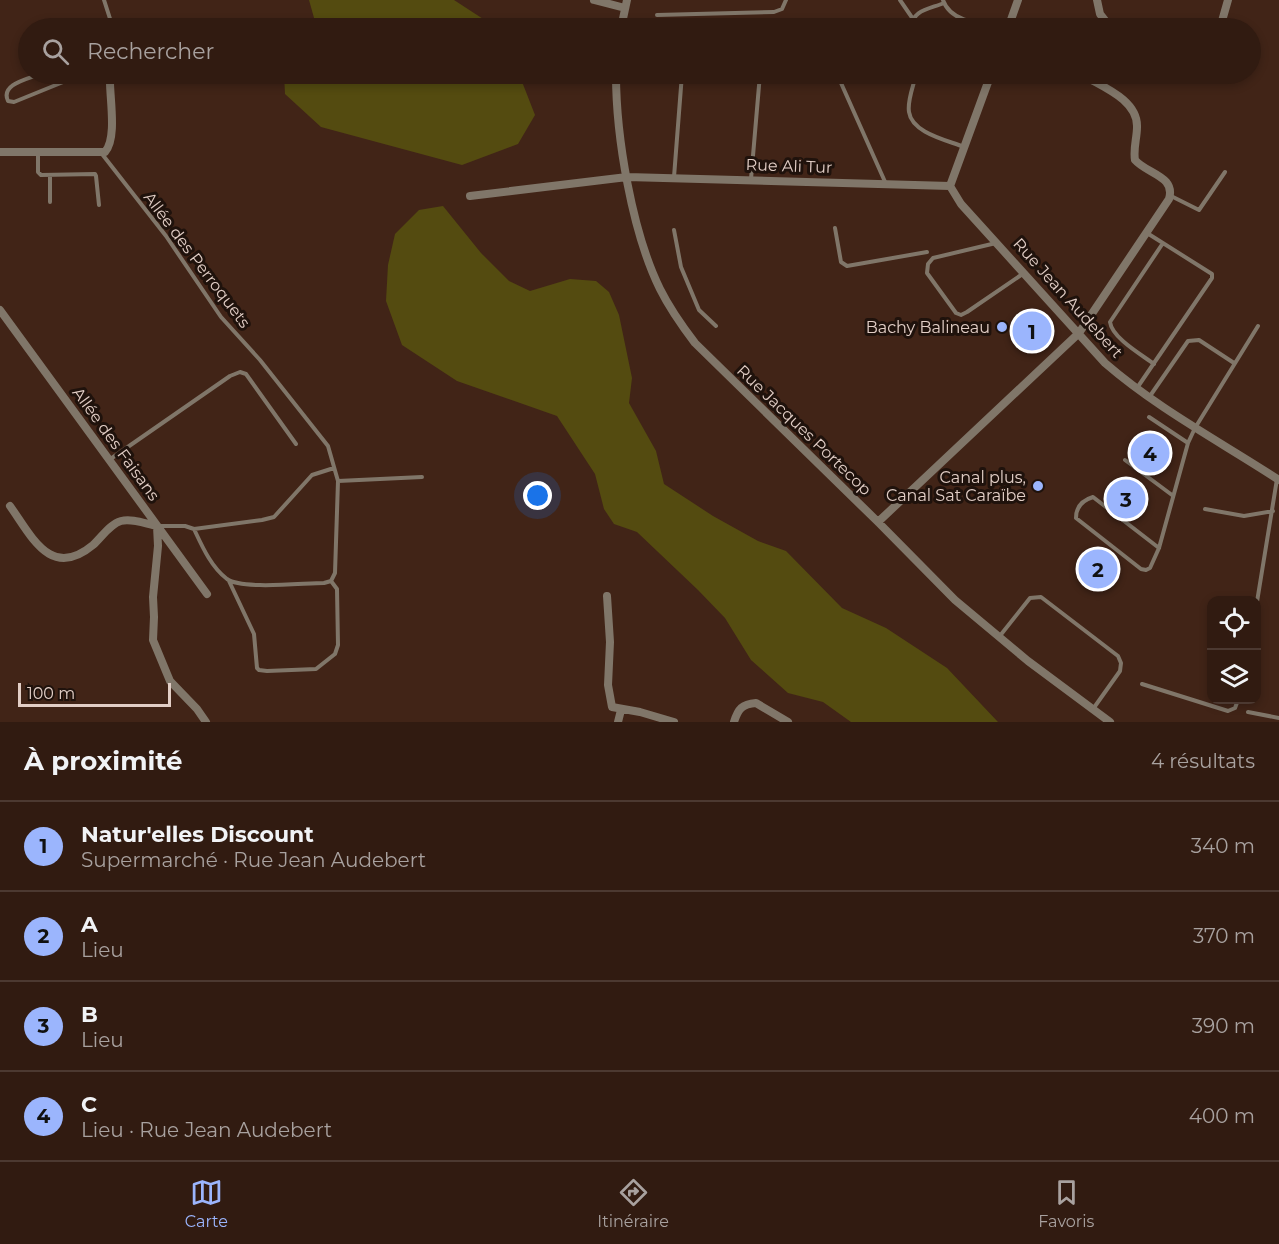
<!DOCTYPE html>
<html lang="fr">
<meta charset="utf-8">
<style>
:root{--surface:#311b11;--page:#39241a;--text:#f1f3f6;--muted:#a8a19f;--line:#4c3931;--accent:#9bb5fd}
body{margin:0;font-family:Montserrat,sans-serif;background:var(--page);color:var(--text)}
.controls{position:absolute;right:18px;bottom:18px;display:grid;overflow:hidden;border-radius:12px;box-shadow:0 3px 9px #0003}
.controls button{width:54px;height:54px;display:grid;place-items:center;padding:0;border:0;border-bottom:2px solid var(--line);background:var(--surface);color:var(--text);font:30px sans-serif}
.scale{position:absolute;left:18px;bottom:15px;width:153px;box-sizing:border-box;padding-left:6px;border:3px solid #e2cec6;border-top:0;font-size:16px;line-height:21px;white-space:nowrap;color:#e2cec6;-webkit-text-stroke:4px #1f120c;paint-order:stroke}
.you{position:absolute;left:538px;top:496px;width:21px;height:21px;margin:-15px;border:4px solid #fff;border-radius:50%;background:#1a73e8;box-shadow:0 0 0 9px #1a73e833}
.badge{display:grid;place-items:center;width:39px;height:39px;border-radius:50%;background:var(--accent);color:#111;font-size:20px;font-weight:700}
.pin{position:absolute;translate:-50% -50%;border:3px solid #fff;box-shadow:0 2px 6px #0006}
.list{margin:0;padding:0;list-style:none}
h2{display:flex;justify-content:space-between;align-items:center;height:78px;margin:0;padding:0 24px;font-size:26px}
h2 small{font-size:20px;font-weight:400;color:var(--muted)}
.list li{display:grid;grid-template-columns:39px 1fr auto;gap:18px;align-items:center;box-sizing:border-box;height:90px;padding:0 24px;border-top:2px solid var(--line)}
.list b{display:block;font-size:22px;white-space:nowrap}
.list p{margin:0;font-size:20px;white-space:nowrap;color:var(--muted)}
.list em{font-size:20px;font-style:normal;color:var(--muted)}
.icon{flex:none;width:33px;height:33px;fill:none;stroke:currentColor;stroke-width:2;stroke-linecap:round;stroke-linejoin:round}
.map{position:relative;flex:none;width:1279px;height:722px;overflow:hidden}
.search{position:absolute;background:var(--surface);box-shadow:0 3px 9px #0003;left:18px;right:18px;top:18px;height:66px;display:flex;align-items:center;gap:15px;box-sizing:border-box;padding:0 21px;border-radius:33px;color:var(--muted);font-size:22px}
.sheet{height:438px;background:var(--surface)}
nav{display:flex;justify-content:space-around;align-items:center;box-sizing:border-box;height:84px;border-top:2px solid var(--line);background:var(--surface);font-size:16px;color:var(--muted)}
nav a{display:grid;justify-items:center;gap:3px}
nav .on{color:var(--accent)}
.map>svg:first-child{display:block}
.green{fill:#544b10}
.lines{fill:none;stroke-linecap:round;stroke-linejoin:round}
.service{stroke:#807669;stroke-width:4}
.minor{stroke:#807669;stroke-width:8}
.poi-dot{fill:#9bb5fd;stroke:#1f120c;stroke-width:2}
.labels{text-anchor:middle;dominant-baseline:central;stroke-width:6;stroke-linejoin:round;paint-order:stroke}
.street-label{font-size:16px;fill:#e2cec6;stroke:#1f120c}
.poi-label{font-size:16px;fill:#e2cec6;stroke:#1f120c;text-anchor:end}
</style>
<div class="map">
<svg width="1279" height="722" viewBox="0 0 1279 722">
<rect width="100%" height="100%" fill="#412417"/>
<path class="green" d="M309,0h145l43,28h-185l4,-3z
M284,74h235l16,41 -17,29 -56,21 -141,-38 -36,-33z
M443,206l38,47 28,28 21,10 40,-12 26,2 13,11 10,23 13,63 -3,25 27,48 8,33 49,32 45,25 28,10 56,57 44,20 61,40 51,54h-147l-28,-20 -35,-9 -37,-33 -26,-42 -27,-28 -61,-58 -23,-8 -10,-15 -9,-35 -38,-58 -100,-35 -55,-36 -16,-44 2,-36 7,-31 24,-24z"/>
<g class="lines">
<path class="service" d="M104,0l9,28
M900,0l13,19
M943,0c8,24 43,24 64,28
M657,15l117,-3 8,-3 4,-9
M912,28c-1,-18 18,-19 32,-25
M40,74c-12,5 -40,10 -32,27l6,1 64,-26
M71,74l39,8 1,-8
M837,74l49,110
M916,74c-2,11 -9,26 -7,38 3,21 38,28 55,35
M38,153v19l3,3 54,-1 1,2 3,29
M102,154l64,82 55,81 39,43 68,86 10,35 -3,92 -4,8 -7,2c-21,0 -81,7 -97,-4 -16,-12 -25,-33 -33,-50
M50,175v27
M674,177l8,-103
M751,179l9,-105
M1171,196l28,14 26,-38
M835,228l6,34 6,4 80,-14
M674,230l7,37 18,43 17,16
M996,243l-63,15 -5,6 -1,9 29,40 5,2 6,-3 57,-39
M1154,364c-12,-9 -42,-26 -44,-42l53,-79
M1137,388l75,-110v-4l-65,-41
M1150,396l38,-55 11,-1 35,23
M1149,417l39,26
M109,460l121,-84 10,-4 6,2 50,70
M1125,460l47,35
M338,481l84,-4
M1205,509l39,7 29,-5
M158,526h27l9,3 68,-9 12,-3 38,-42 22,-7
M1159,548l-66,-51c-10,3 -17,10 -17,21l65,51 5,1 4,-2 9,-20 29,-105 7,-15 63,-102
M229,581l25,53 3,34 2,2 8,1 49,-2 19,-15 3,-9 -1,-56 -6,-8
M1256,608l21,-129
M999,637l31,-39 11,-1 77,59 3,7 -1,8 -27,38
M1142,684l86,27 7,-3 3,-8
M1248,712l31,6"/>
<path class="minor" d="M594,0l31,8
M1097,0l3,14 11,14
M621,28l6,-28
M1008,28l10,-28
M1220,28l8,-28
M616,74c0,63 16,158 44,215 10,20 22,37 35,54l183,179 77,78 73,61 82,61
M991,74l-41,112 11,18 144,159c53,46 116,79 174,117
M1184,74l7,2 11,-2
M0,152h105c12,-13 5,-52 5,-70
M470,196l157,-19 323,9
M0,310l207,284
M10,506c22,31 41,74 83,39 8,-7 17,-21 28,-24 11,-3 25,3 36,5l1,20 -5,51 1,20 -1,23 17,41 27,28 9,13
M878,522l201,-189 90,-134c7,-23 -22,-25 -34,-39 -2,-11 2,-22 2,-33 1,-28 -37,-41 -56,-53
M607,596l3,46 -2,43 4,22 28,5 34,10
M618,722l3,-12
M734,722c4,-13 8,-18 22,-19l32,19"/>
</g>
<g class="poi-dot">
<circle cx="1002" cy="327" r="6"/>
<circle cx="1038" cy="486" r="6"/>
</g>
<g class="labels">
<g class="street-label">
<text transform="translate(789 166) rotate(2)">Rue Ali Tur</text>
<text transform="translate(197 260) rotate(53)">Allée des Perroquets</text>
<text transform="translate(1068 298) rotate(48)">Rue Jean Audebert</text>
<text transform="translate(804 430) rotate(44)">Rue Jacques Portecop</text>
<text transform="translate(116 444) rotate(54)">Allée des Faisans</text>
</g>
<g class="poi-label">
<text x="990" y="327">Bachy Balineau</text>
<text x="1026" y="477">Canal plus,<tspan x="1026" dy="18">Canal Sat Caraïbe</tspan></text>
</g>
</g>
</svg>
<div class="controls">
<button><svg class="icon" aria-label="locate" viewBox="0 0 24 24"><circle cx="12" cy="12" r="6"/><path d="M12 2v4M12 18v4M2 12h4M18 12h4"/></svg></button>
<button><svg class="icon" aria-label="layers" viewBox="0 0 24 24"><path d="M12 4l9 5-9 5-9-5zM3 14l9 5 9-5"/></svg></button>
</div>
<div class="scale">100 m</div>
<div class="you"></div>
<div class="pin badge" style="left:1032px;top:331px">1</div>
<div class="pin badge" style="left:1098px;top:569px">2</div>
<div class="pin badge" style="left:1126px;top:499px">3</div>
<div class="pin badge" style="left:1150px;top:453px">4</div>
<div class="search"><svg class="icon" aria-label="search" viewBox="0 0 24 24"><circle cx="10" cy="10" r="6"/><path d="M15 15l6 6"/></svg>Rechercher</div>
</div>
<section class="sheet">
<h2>À proximité<small>4 résultats</small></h2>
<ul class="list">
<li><span class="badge">1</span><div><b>Natur'elles Discount</b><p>Supermarché · Rue Jean Audebert</p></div><em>340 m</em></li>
<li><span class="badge">2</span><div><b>A</b><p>Lieu</p></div><em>370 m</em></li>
<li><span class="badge">3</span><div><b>B</b><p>Lieu</p></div><em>390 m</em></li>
<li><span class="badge">4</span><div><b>C</b><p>Lieu · Rue Jean Audebert</p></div><em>400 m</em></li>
</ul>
</section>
<nav>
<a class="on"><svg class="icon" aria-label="map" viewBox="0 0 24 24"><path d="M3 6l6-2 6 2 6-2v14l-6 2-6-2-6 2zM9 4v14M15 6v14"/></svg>Carte</a>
<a><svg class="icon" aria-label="directions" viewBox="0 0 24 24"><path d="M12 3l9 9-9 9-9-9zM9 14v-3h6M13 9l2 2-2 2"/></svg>Itinéraire</a>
<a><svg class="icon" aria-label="saved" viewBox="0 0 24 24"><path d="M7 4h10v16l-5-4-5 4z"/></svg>Favoris</a>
</nav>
